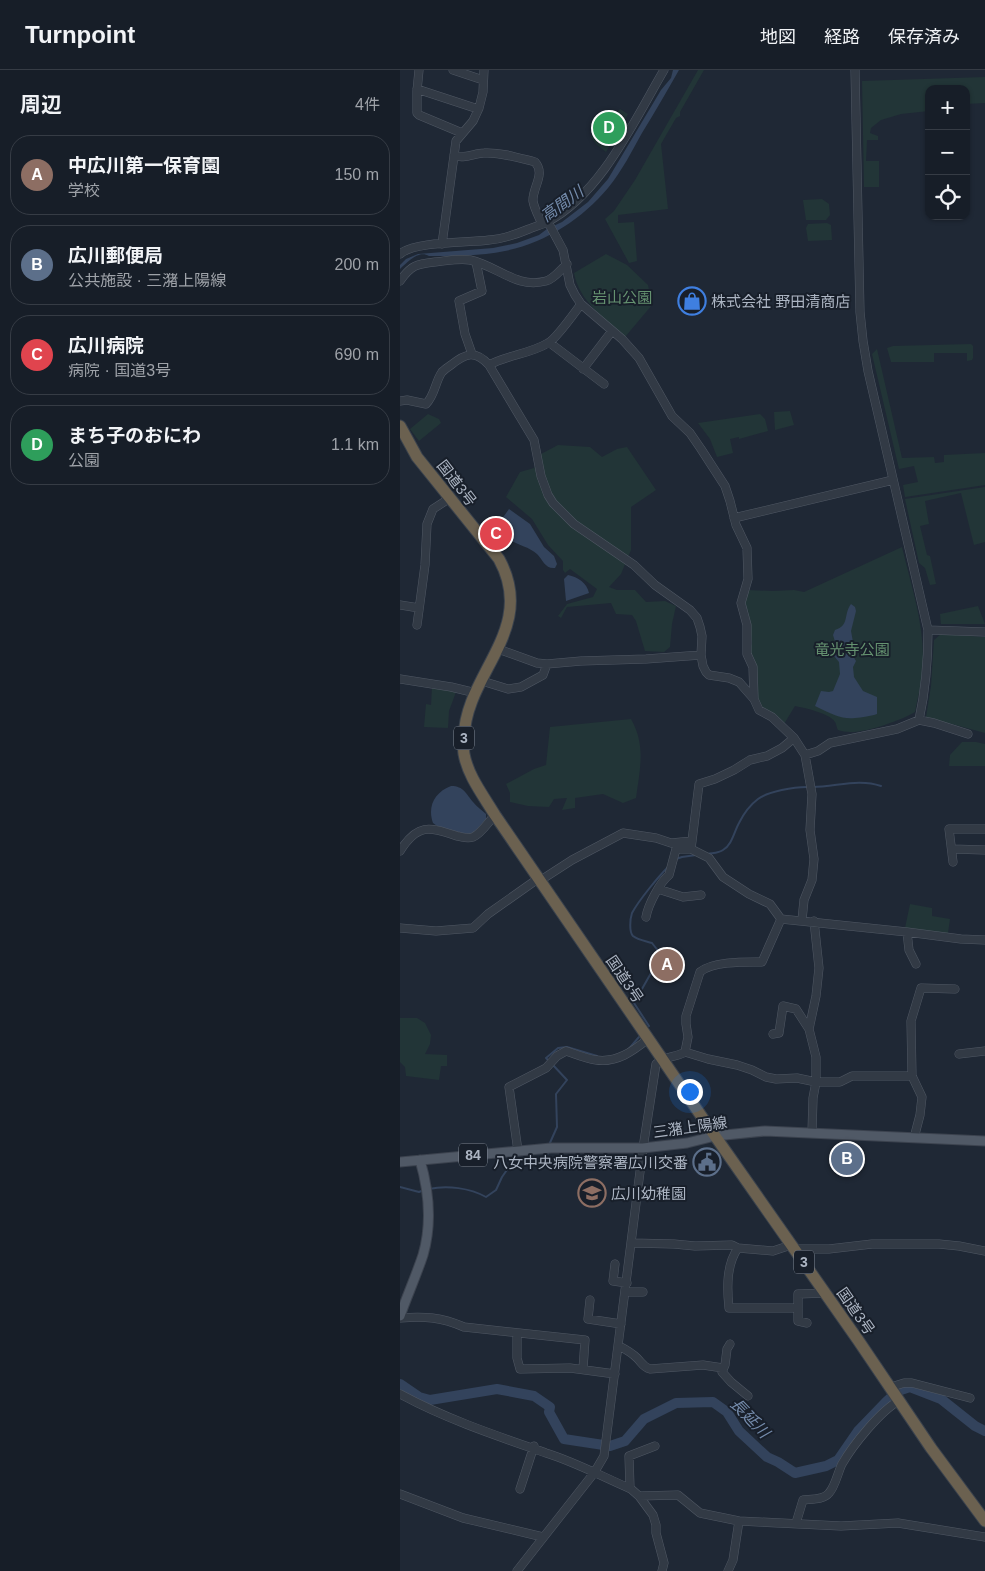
<!DOCTYPE html>
<html lang="ja">
<meta charset="utf-8">
<style>
:root{--surface:#171e28;--page:#242b34;--text:#f1f3f6;--muted:#9ea2a8;--line:#363c45;--accent:#2563eb}
body{margin:0;font-family:Arial,"Noto Sans JP",sans-serif;background:var(--page);color:var(--text)}
.controls{position:absolute;right:15px;top:15px;display:grid;overflow:hidden;border-radius:10px;box-shadow:0 1px 4px #0004}
.controls button{width:45px;height:45px;display:grid;place-items:center;padding:0;border:0;border-bottom:1px solid var(--line);background:var(--surface);color:var(--text);font:25px sans-serif}
.you{position:absolute;left:289px;top:1021px;width:18px;height:18px;margin:-12px;border:4px solid #fff;border-radius:50%;background:#1a73e8;box-shadow:0 0 0 8px #1a73e833}
.badge{display:grid;place-items:center;width:32px;height:32px;border-radius:50%;background:var(--accent);color:#fff;font-size:16px;font-weight:700}
.pin{position:absolute;translate:-50% -50%;border:2px solid #fff;box-shadow:0 1px 5px #0006}
.list{margin:0;padding:0;list-style:none}
h2{display:flex;justify-content:space-between;align-items:center;height:65px;margin:0;padding:0 20px;font-size:21px}
h2 small{font-size:16px;font-weight:400;color:var(--muted)}
.list li{display:grid;grid-template-columns:32px 1fr auto;gap:15px;align-items:center;box-sizing:border-box;height:80px;margin:0 10px 10px;padding:0 10px;border:1px solid var(--line);border-radius:20px}
.list b{display:block;font-size:19px;white-space:nowrap}
.list p{margin:0;font-size:16px;white-space:nowrap;color:var(--muted)}
.list em{font-size:16px;font-style:normal;color:var(--muted)}
.icon{flex:none;width:28px;height:28px;fill:none;stroke:currentColor;stroke-width:2;stroke-linecap:round;stroke-linejoin:round}
.map{position:relative;flex:none;width:585px;height:1501px;overflow:hidden}
header{display:flex;align-items:center;gap:30px;box-sizing:border-box;height:70px;padding:0 25px;background:var(--surface);border-bottom:1px solid var(--line)}
header strong{font-size:24px}
nav{display:flex;gap:28px;margin-inline-start:auto;font-size:18px}
main{display:flex}
aside{flex:1;background:var(--surface)}
.map>svg:first-child{display:block}
.green{fill:#223537}
.water{fill:#33435c}
.lines{fill:none;stroke-linecap:round;stroke-linejoin:round}
.stream{stroke:#33435c;stroke-width:2}
.river{stroke:#33435c;stroke-width:10}
.minor-casing{stroke:#505864;stroke-width:9}
.major-casing{stroke:#3c434f;stroke-width:11}
.highway-casing{stroke:#3a424d;stroke-width:13}
.minor{stroke:#323a45;stroke-width:8}
.major{stroke:#505966;stroke-width:9}
.highway{stroke:#6b6150;stroke-width:11}
.labels{text-anchor:middle;dominant-baseline:central;stroke-width:4;stroke-linejoin:round;paint-order:stroke}
.shield{fill:#181f2a;stroke:#808895;stroke-width:1}
.shield-label{font-size:14px;font-weight:bold;fill:#acb5c3}
.park-label{font-size:15px;fill:#659270;stroke:#181f2a}
.poi-label{font-size:15px;fill:#acb5c3;stroke:#181f2a;text-anchor:start}
.street-label{font-size:15px;fill:#acb5c3;stroke:#181f2a}
.water-label{font-size:16px;font-style:italic;fill:#748bab;stroke:#181f2a}
</style>
<header>
<strong>Turnpoint</strong>
<nav><a>地図</a><a>経路</a><a>保存済み</a></nav>
</header>
<main>
<aside>
<h2>周辺<small>4件</small></h2>
<ul class="list">
<li><span class="badge" style="background:#8d6e63">A</span><div><b>中広川第一保育園</b><p>学校</p></div><em>150 m</em></li>
<li><span class="badge" style="background:#5c6f8a">B</span><div><b>広川郵便局</b><p>公共施設 · 三潴上陽線</p></div><em>200 m</em></li>
<li><span class="badge" style="background:#e0444e">C</span><div><b>広川病院</b><p>病院 · 国道3号</p></div><em>690 m</em></li>
<li><span class="badge" style="background:#2e9e5b">D</span><div><b>まち子のおにわ</b><p>公園</p></div><em>1.1 km</em></li>
</ul>
</aside>
<div class="map">
<svg width="585" height="1501" viewBox="0 0 585 1501">
<rect width="100%" height="100%" fill="#1f2835"/>
<path class="green" d="M298,0h6l-24,42v4l-4,2 -15,26 7,65 -50,6v8l16,-1 3,39 -8,2 -24,-44 9,-8 21,-31z
M585,7v26l-19,1v-15h-37v22l-28,3 -20,6 -10,8 -1,5 8,3v4h-11l-1,21h13v26h-15l-2,-106z
M220,39l8,5 -22,38 -10,-8 -5,-7c3,-4 6,-10 9,-14 7,-7 12,-2 20,-14z
M422,129l7,5 1,11 -4,5h-20l-3,-20z
M427,153l4,2 1,15 -24,1 -2,-13 2,-4z
M206,184l21,11 21,20 4,20 -27,32c-20,-18 -46,-36 -51,-64z
M571,274l2,2v12l-1,2 -5,1v-8h-33v9h-43l-4,-14 6,-2z
M477,279l25,109 32,-1 1,6 9,-1v-7l41,-2v32l-80,12 -2,-12 15,-3 -4,-16 -15,3 -27,-115z
M390,341l4,14 -19,5 -1,-18z
M28,344l11,5 2,4 -22,18 -9,-12z
M360,344l5,5 3,12 -29,8v-2l-9,2 3,14 -16,4 -7,-18 -12,-16z
M158,375l32,2 12,10 15,-8 10,-2 29,43 -25,17v43l-10,24 -12,13 8,3h18l11,12 19,-1 11,5 -4,18 -2,23 -6,5 -19,-1 -9,-30 -4,-6 -16,-1 -5,-11 -44,4 -6,11 -3,-2 9,-12 26,-7 4,-8 -27,-20 -5,4 -2,-3v-9l-15,-16 -16,-26 -26,-22 14,-25 14,-4 7,-14z
M585,417v55l-11,3 -13,-52 -36,8 4,23 -9,2 7,29 3,1 6,28 -6,1 -5,-17 -6,-5 -14,-64z
M502,477c9,38 22,76 21,115 0,17 -5,34 -8,50 -13,8 -50,21 -65,20 -4,0 -9,-1 -12,-2 -1,-1 -2,-7 -3,-8 -6,-9 -30,-14 -40,-16l-11,18 -21,-16 -5,-9 -2,-30 -7,-21 3,-4 -4,-34 -3,-1v-12l2,-7 26,1 21,-1 10,2z
M578,536l7,18h-44l-1,-10z
M541,564l44,3v96l-59,-16 5,-31 3,-46z
M32,617l17,2 7,3 -7,19 -1,17 -24,-1 2,-23 5,1z
M231,649c15,26 9,50 5,79l-13,5 -20,-9 -28,4v10l-13,2 5,-12 -13,1 -5,8 -21,-1 -18,-4v-9l-4,-9 28,-15 12,-4 4,-38z
M562,672h14l9,2v22h-36l1,-11z
M510,834l22,4v8l18,3 -2,14 -3,2 -39,-6 -1,-1z
M0,948h17l8,5 6,12 -1,9 -5,10 22,1v11h-6l-2,14 -33,-4 -1,-9 -5,-5z"/>
<path class="water" d="M273,0h6c-12,21 -24,42 -37,63 -10,18 -20,38 -34,55 -26,31 -63,55 -103,63 -25,5 -51,5 -76,5 -11,-6 -21,6 -29,13v-4l6,-6 12,-5 75,-6 24,-5 22,-8 8,-6 15,-7 26,-20 20,-23 53,-89 10,-12z
M109,439l21,15 14,23 10,9 3,8 -2,4c-10,1 -12,-8 -18,-14 -11,-11 -39,-11 -38,-31z
M168,505c10,2 19,8 21,18l-23,8 -2,-22z
M451,534l4,3 1,4 -5,20 2,11 -3,9 6,10 -3,6 1,10 9,14 14,6v17l-3,1c-30,6 -32,4 -59,-9l6,-15 8,1 4,-1 7,-17 -1,-12 -5,-6 3,-8 -4,-13 2,-5c15,-5 8,-15 16,-26z
M51,716c13,0 15,8 22,16 4,5 9,8 13,12v5l-14,16h-4l-28,-7 -7,-5c-6,-17 2,-31 18,-37z"/>
<g class="lines">
<path class="stream" d="M412,717c24,0 46,-9 69,-1
M308,784c5,-1 11,-1 15,-4 9,-5 11,-18 16,-27 4,-8 11,-18 19,-24 11,-8 36,-12 49,-12
M276,789l6,-2 14,-2
M249,956l-15,-23 25,-44v-7l-7,-9c-6,-2 -14,-3 -19,-7 -4,-4 -3,-17 -1,-23 7,-13 26,-36 37,-47
M227,981l12,-14
M149,991l-3,-3 12,-10 9,-1 30,9
M149,1075l8,-18 -1,-33 11,-14 -15,-16
M0,1117l19,5 5,-2
M29,1119c18,-4 41,-1 57,8l10,-7 6,-13 9,-13 9,-6 24,2 4,-7v-3"/>
<path class="river" d="M0,1314l19,13 11,3 67,-11 37,7 16,11 -1,5 15,27 46,7 15,-5 19,-22 32,-16 37,-1 14,10 12,19 28,26 11,5 17,11 31,-7 12,-6 20,-29 28,-29 12,-11 12,-4 31,12 34,27 10,5"/>
<g class="minor-casing">
<path id="minor" d="M19,0l-2,21v22l2,2 43,18
M53,0l30,10
M455,0l5,242 3,29 5,30 60,259c0,33 -2,58 -9,90
M17,19l61,20
M54,85c8,5 21,-2 30,-2 17,-1 35,5 51,9 11,12 -3,26 -2,39 1,7 6,16 9,23
M148,152l15,28 7,35 5,10 6,9 41,35 17,19 33,58 18,17 11,16 24,37 5,15 6,24 11,23 1,31 -7,24 6,22v29l6,13 1,32
M42,174l14,-103 17,-20 6,-13 4,-16 1,-22
M0,184c15,-13 68,-11 89,-14 14,-1 28,-6 40,-11 6,-3 13,-4 18,-7 54,-28 87,-101 117,-152
M0,211c11,-16 17,-17 35,-19 11,-1 24,-4 35,-2 28,6 46,29 76,21 8,-2 15,-12 21,-17
M150,273l54,41
M72,284l-7,-20 -6,-33 23,-10 -6,-29
M89,295c18,-10 41,-11 59,-22 8,-4 27,-31 33,-39
M183,299l29,-38
M0,331l7,-1 19,4c9,-9 9,-22 16,-32 3,-3 6,-5 9,-7 15,-12 24,-15 38,0l45,75 7,36 7,19 5,8 21,21 60,41 21,20 35,25 7,8 3,9 2,9 -1,19 2,11 3,6 3,3 20,3 10,4 15,17 5,11 13,7 22,21 11,17 7,39 -2,36 4,29 -2,21 -8,20 -2,20
M334,448l159,-38
M0,535l19,3
M17,555l8,-60 2,-41 6,-15 17,-11
M528,560l57,2
M98,579l39,14 10,1 34,-3 65,-2 55,-4
M0,609l51,8 25,6
M82,611l26,8 13,-2 22,-12 4,-11
M405,685l13,-4 12,-8 67,-14 22,-9 15,3 34,11
M291,779l8,-65 16,-5 19,-9 16,-10 17,-4 15,-8 12,-10
M552,779l33,1
M0,781c18,-28 29,-24 57,-15 6,1 10,3 16,1 8,-3 16,-16 22,-22
M553,792l-4,-33h36
M141,810l31,-20 51,-27 33,5 15,5 21,-2
M258,819l25,8 18,-2
M246,847c2,-12 14,-35 23,-42l7,-26h15l18,9 14,19 26,17 21,10 11,15 126,13 54,7 24,1
M0,858l36,3 37,-3 15,-14 51,-36
M507,862l2,18 7,14
M373,964l6,-1 4,-27 13,3 13,20
M285,982l23,7 29,6 15,5 14,7 10,2 21,-1 19,4h24l12,-6h60
M559,984l26,-3
M412,1062l1,-34 3,-16v-25l-7,-28 7,-33 3,-28 -5,-47
M514,1068l6,-23 2,-18 -10,-21 -1,-55 10,-33 34,1
M118,1081l-9,-64 37,-19 11,-12 9,-5c9,3 20,8 30,9 21,3 37,-9 52,-21
M232,1173l42,1 21,2 37,-1 6,3 35,3 18,-6
M338,1178c-12,17 -11,41 -9,60h69
M394,1179h35l43,-5h67l20,2 26,5
M215,1194l-2,17 14,2
M226,1222h17
M190,1230l-2,19 33,5
M0,1248c24,-2 41,-1 64,9l121,13 -2,29
M407,1253l-9,-2v-27l28,-1
M117,1263v25l3,11 50,-1 45,6
M330,1274l-3,5 -2,16 -3,7 9,10 17,14
M219,1276c6,3 13,7 18,12 5,5 6,9 13,11l53,-4 20,3
M491,1317l13,-4h8l58,15
M0,1324c46,25 97,42 146,59 29,9 57,24 85,36l8,7 14,19 3,10v8l8,30 -2,8
M230,1418l-1,-32 26,-10
M120,1419l14,-43
M0,1424l63,24 80,19
M239,1426l39,-1 22,18 39,8 102,5 57,-3 87,14
M396,1453l7,-23c8,-1 21,0 26,-7 6,-6 9,-21 13,-29 11,-19 38,-53 58,-64
M117,1501l77,-98 10,-17 39,-308 13,-84c11,-9 19,-6 29,-12l3,-15 -2,-13v-8l14,-44c13,-11 45,-10 62,-10l19,-43
M328,1501l5,-11 6,-39"/>
</g>
<g class="major-casing">
<path id="major" d="M0,1092l151,-14h92l44,-5 28,-7 50,-5 220,10
M0,1246c7,-20 16,-40 23,-61 9,-31 6,-64 -3,-95"/>
</g>
<g class="highway-casing">
<path id="highway" d="M0,356l17,31 82,102c39,71 -34,114 -35,179 0,5 -1,11 0,16 4,22 19,41 31,61l220,321 143,204 73,108 54,73"/>
</g>
<use href="#minor" class="minor"/>
<use href="#major" class="major"/>
<use href="#highway" class="highway"/>
</g>
<defs>
<g id="shop-ring" transform="scale(1.4375)"><circle r="9.5" fill="#181f2a" stroke="#3f7fe0" stroke-width="1.5"/><path d="M-5-2.5h2.3a2.7 3.5 0 0 1 5.4 0H5L5.5 6h-11ZM-1.5-2.5h3a1.5 2.3 0 0 0-3 0Z" fill="#3f7fe0"/></g>
<g id="civic-ring" transform="scale(1.4375)"><circle r="9.5" fill="#181f2a" stroke="#5c6f8a" stroke-width="1.5"/><path d="M-.6-6.5H3V-4.5H.6V-3L4-1V1h2V6H-6V1h2V-1L-.6-3ZM-1.2 2.5V6h2.4V2.5Z" fill="#5c6f8a"/></g>
<g id="school-ring" transform="scale(1.4375)"><circle r="9.5" fill="#181f2a" stroke="#8d6e63" stroke-width="1.5"/><path d="M0-5L7-2L0 1L-7-2ZM-4 1L0 2.5L4 1V4Q0 6-4 4Z" fill="#8d6e63"/></g>
</defs>
<g fill-rule="evenodd">
<use href="#shop-ring" x="292" y="231"/>
<use href="#civic-ring" x="307" y="1092"/>
<use href="#school-ring" x="192" y="1123"/>
</g>
<g class="labels">
<g class="shield">
<rect x="54" y="656.5" width="20" height="23" rx="4"/>
<rect x="59" y="1073.5" width="28" height="23" rx="4"/>
<rect x="394" y="1180.5" width="20" height="23" rx="4"/>
</g>
<g class="shield-label">
<text x="64" y="668">3</text>
<text x="73" y="1085">84</text>
<text x="404" y="1192">3</text>
</g>
<g class="park-label">
<text x="222" y="227">岩山公園</text>
<text x="452" y="579">竜光寺公園</text>
</g>
<g class="poi-label">
<text x="311" y="231">株式会社 野田清商店</text>
<text x="288" y="1092" text-anchor="end">八女中央病院警察署広川交番</text>
<text x="211" y="1123">広川幼稚園</text>
</g>
<g class="street-label">
<text transform="translate(57 413) rotate(52)">国道3号</text>
<text transform="translate(225 909) rotate(56)">国道3号</text>
<text transform="translate(290 1057) rotate(-8)">三潴上陽線</text>
<text transform="translate(456 1241) rotate(55)">国道3号</text>
</g>
<g class="water-label">
<text transform="translate(162 134) rotate(-36)">高間川</text>
<text transform="translate(350 1348) rotate(46)">長延川</text>
</g>
</g>
</svg>
<div class="controls">
<button>+</button>
<button>−</button>
<button><svg class="icon" aria-label="locate" viewBox="0 0 24 24"><circle cx="12" cy="12" r="6"/><path d="M12 2v4M12 18v4M2 12h4M18 12h4"/></svg></button>
</div>
<div class="you"></div>
<div class="pin badge" style="left:267px;top:895px;background:#8d6e63">A</div>
<div class="pin badge" style="left:447px;top:1089px;background:#5c6f8a">B</div>
<div class="pin badge" style="left:96px;top:464px;background:#e0444e">C</div>
<div class="pin badge" style="left:209px;top:58px;background:#2e9e5b">D</div>
</div>
</main>
